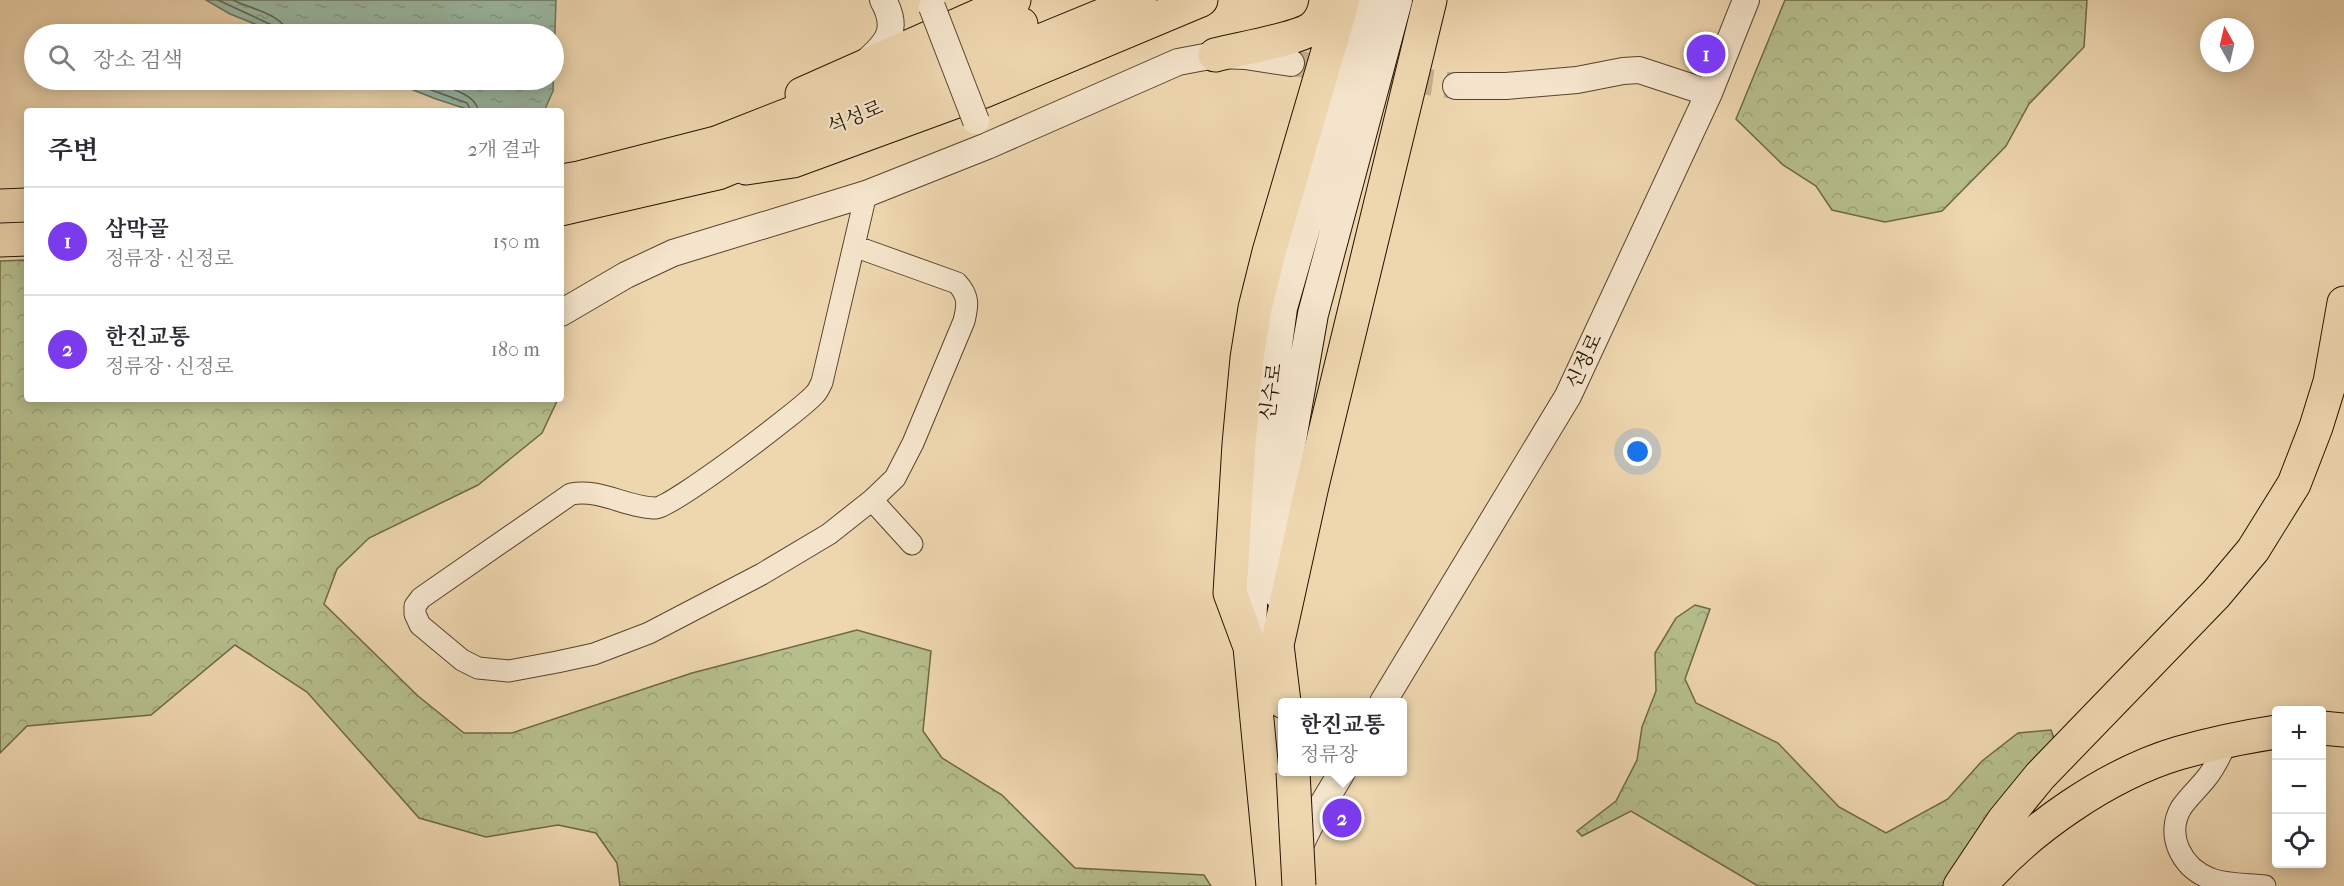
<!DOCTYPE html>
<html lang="ko">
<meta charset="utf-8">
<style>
:root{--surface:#fff;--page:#f2f2f3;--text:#2b2b33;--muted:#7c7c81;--line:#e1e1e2;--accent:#7c3aed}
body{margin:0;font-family:"IM FELL French Canon","Noto Serif KR",serif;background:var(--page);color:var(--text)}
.controls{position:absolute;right:18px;bottom:18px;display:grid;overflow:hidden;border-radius:6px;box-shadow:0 3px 15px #0003}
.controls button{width:54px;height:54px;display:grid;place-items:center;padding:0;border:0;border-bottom:2px solid var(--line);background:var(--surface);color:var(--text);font:30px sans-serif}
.compass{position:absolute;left:2200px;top:18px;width:54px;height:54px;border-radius:50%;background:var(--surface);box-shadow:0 3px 15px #0003;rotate:352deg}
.you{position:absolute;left:1638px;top:452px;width:21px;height:21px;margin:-15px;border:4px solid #fff;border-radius:50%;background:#1a73e8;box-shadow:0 0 0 9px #1a73e833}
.badge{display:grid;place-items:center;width:39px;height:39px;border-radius:50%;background:var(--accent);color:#fff;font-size:20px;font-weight:700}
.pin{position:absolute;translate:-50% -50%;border:3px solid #fff;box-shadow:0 2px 6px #0006}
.popup{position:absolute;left:1278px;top:698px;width:129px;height:78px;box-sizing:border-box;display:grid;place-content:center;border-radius:6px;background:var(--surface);filter:drop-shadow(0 2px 4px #0005);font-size:20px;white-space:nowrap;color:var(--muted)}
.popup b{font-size:22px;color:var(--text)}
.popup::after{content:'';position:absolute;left:50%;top:100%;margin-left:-12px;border:12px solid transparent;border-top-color:var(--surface)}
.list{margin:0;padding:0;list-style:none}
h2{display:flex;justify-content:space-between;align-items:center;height:78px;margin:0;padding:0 24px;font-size:26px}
h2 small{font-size:20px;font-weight:400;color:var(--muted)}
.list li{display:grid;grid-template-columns:39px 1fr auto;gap:18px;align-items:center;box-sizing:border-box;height:108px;padding:0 24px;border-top:2px solid var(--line)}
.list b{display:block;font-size:22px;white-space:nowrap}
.list p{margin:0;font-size:20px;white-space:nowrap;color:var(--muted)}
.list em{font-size:20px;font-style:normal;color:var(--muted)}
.icon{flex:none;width:33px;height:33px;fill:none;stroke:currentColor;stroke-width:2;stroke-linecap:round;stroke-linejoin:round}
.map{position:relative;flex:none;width:2344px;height:886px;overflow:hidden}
.search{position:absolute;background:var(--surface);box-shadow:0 3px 15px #0003;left:24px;top:24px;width:540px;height:66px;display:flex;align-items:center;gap:15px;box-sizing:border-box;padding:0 21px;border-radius:33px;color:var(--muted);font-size:22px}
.panel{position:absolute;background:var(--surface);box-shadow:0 3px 15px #0003;left:24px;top:108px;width:540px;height:294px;border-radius:6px}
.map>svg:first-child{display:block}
.forest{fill:url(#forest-crowns);stroke:#6d6846;stroke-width:1.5}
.water{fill:url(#water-ripples);stroke:#6b7763;stroke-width:1.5}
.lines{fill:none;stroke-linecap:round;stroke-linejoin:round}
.shore{stroke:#606653;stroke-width:1.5}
.tertiary-tunnel{stroke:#c6af8c;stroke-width:26;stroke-dasharray:26 13;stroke-linecap:butt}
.minor-casing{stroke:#56442c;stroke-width:23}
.tertiary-casing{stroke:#56442c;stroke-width:28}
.secondary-casing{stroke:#241301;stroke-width:32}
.primary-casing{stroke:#241301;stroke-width:35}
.trunk-casing{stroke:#241301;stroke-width:35}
.motorway-casing{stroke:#241301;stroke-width:35}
.minor{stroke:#f4e4cb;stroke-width:21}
.tertiary{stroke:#f4e4cb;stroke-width:26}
.secondary{stroke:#f4e4cb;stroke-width:30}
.primary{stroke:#eed6af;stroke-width:33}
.trunk{stroke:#eed6af;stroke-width:33}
.motorway{stroke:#eed6af;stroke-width:33}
.tertiary-bridge-casing{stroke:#56442c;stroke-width:28;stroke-linecap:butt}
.primary-bridge-casing{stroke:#241301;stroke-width:35;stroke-linecap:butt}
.tertiary-bridge{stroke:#f4e4cb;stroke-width:26}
.primary-bridge{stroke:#eed6af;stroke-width:33}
.labels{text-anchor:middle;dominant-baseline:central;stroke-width:4.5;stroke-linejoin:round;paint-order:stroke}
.street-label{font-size:20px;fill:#241301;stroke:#f4e4cb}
</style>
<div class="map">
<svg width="2344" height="886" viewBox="0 0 2344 886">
<defs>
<pattern id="forest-crowns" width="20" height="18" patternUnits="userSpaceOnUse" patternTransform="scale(1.5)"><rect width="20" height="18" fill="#b6be8c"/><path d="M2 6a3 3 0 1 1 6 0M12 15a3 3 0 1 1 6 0" fill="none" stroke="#9ca277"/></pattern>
<pattern id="water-ripples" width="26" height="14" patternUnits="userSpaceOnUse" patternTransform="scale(1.5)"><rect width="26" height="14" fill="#9bbaa5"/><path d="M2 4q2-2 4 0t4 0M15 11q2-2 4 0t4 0" fill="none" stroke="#859f8c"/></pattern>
</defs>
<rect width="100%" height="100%" fill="#eed6af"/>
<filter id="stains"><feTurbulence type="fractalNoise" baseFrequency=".00333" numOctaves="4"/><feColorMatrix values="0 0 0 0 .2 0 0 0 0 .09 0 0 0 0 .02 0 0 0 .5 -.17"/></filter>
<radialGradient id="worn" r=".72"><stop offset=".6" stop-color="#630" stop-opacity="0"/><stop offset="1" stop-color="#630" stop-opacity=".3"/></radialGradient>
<path class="forest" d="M1785,0h302l-3,47 -55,57 -23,42 -64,65 -57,11 -53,-12 -16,-24 -33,-21 -47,-46z
M27,260v139h531l-16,34 -64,52 -109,53 -32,31 -13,35 94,92 46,37h48l180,-60 165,-43 74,21 -8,80 19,27 60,37 73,73 129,7 7,11h-591l-3,-23 -21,-30 -38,-8 -72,12 -67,-19 -112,-126 -72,-47 -84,70 -124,11 -27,27v-492z
M1695,605l15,4 -25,70 11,24 82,40 61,64 47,26 62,-34 34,-38 36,-28 33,-3 6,16 -104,140h-195l-127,-75 -49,25 -5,-5 39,-30 21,-41 5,-33 14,-36 -1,-38 21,-35z"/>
<path class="water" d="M206,0h350l-3,91 -8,18 -5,2h-67l-37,-12 -48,-19h166v-46h-274l-50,-20z"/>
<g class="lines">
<path class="shore" d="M218,0l58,27 3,7
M233,0c15,8 53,15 54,34
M404,80l63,23 4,8
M424,80c16,6 53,12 54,31"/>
<path class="tertiary-tunnel" d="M1291,63l165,23"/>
<g class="minor-casing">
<path id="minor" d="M854,246l103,37c12,13 11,22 7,38l-51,122 -18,35 -23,22 -43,34 -67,40 -113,59 -55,21 -37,8 -48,9 -31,-3 -16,-8 -42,-35 -5,-11v-8l6,-8 150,-104c29,-6 56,14 85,14 15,0 145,-98 159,-114 3,-3 5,-8 7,-12l44,-188
M872,500l40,44
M2228,740c-6,12 -12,26 -20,36 -9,12 -19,20 -27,32 -16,28 1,60 30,71 17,6 36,5 54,7"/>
</g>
<g class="tertiary-casing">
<path id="tertiary" d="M865,63c22,-19 35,-33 18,-63
M1456,86h50l71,-6 46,-9 16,-1 70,23
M561,313l65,-38 47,-22 193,-59 121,-48 191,-84 37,-7 30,1 46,7
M1383,702l185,-306 141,-303 37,-93
M1297,852l12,-25 33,-55"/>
</g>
<g class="secondary-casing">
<path id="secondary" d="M1279,594l4,-109 30,-171 84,-314
M1250,646l8,-161 24,-177 88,-308"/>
</g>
<g class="primary-casing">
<path id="primary" d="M1215,55c22,-6 79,-15 96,-26 10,-7 14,-18 15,-29
M802,94l212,-94
M746,168l47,-7 191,-70 217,-91
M1284,702l-7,-57 35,-159 118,-486
M1273,886l-23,-239 -20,-54 9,-149 8,-86 8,-50 14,-56 74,-252"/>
</g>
<g class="trunk-casing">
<path id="trunk" d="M561,181l18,-3 137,-35 305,-119
M0,206l27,-1
M561,209l157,-36 422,-173
M0,240l27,-1"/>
</g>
<g class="motorway-casing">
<path id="motorway" d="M2322,728l22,2
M1960,886l44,-66 36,-44 176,-182 37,-44 41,-66 22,-57 14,-45 14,-79
M1980,886c47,-56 128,-112 199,-133 32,-9 64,-16 97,-21"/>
</g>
<use href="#minor" class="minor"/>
<use href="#tertiary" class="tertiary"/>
<use href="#secondary" class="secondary"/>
<use href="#primary" class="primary"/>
<use href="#trunk" class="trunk"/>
<use href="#motorway" class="motorway"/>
<g class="tertiary-bridge-casing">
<path id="tertiary-bridge" d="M932,7l44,114"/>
</g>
<g class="primary-bridge-casing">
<path id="primary-bridge" d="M1293,772l6,114"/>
</g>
<use href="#tertiary-bridge" class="tertiary-bridge"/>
<use href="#primary-bridge" class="primary-bridge"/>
</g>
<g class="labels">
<g class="street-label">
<text transform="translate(855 117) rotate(-22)">석성로</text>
<text transform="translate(1584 361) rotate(-65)">신정로</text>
<text transform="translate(1271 392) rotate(-82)">신수로</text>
</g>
</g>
<rect width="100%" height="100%" filter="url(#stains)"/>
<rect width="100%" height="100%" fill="url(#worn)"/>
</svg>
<div class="controls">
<button>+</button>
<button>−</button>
<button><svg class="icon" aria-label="locate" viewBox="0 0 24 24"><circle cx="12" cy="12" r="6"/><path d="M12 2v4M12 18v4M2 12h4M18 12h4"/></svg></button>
</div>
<svg class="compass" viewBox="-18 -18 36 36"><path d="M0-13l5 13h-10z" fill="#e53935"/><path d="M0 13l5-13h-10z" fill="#7c7c81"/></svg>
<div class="you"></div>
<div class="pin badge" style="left:1706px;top:54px">1</div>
<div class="pin badge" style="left:1342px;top:818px">2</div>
<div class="popup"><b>한진교통</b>정류장</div>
<div class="search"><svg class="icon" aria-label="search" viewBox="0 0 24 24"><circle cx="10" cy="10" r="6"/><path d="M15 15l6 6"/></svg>장소 검색</div>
<section class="panel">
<h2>주변<small>2개 결과</small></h2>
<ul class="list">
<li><span class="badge">1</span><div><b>삼막골</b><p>정류장 · 신정로</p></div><em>150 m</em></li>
<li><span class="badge">2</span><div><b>한진교통</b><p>정류장 · 신정로</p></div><em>180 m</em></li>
</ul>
</section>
</div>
